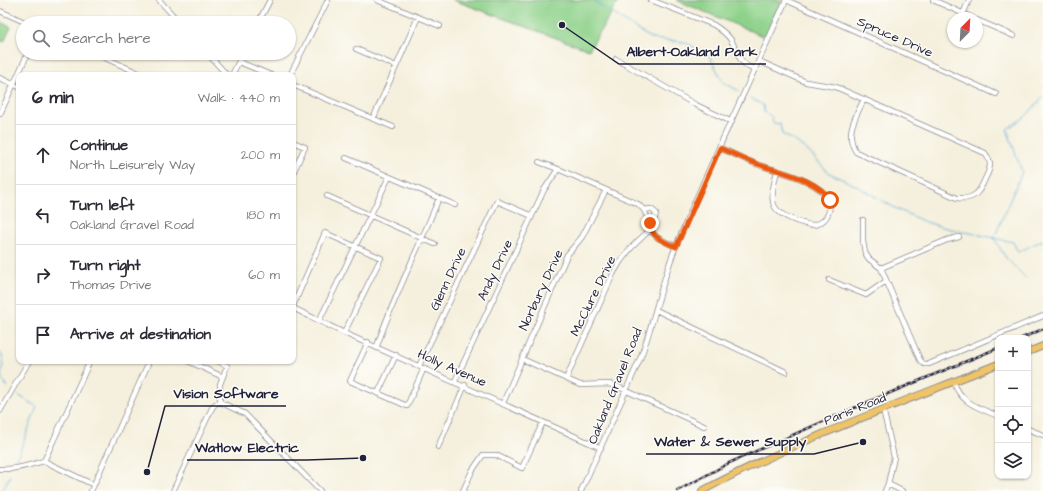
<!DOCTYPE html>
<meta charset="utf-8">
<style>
:root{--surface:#fff;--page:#f2f2f3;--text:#2b2b33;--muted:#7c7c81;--line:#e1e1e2}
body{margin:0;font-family:"Architects Daughter",sans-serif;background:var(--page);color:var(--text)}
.controls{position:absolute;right:12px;bottom:12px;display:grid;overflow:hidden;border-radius:8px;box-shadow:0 1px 3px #0004}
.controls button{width:36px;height:36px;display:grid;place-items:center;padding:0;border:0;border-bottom:1px solid var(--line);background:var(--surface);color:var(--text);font:20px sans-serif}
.compass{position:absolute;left:947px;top:12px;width:36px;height:36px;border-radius:50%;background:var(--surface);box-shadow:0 1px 3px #0004;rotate:24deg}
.stop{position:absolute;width:12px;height:12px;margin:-9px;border:3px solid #ea580c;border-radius:50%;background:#fff}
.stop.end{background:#ea580c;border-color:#fff;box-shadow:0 1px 4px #0008}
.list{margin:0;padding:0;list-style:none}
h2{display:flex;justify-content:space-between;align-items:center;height:52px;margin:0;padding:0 16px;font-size:17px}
h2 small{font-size:13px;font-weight:400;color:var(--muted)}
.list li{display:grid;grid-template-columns:26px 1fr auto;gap:12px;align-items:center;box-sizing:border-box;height:60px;padding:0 16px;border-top:1px solid var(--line)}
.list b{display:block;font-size:15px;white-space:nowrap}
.list p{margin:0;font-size:13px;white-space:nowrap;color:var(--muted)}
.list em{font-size:13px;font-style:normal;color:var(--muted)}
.icon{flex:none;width:22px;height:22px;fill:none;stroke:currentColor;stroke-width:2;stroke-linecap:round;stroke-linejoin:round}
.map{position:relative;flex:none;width:1043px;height:491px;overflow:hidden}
.search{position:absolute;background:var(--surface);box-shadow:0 1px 3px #0004;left:16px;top:16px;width:280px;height:44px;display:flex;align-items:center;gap:10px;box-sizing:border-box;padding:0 14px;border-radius:22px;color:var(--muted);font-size:15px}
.panel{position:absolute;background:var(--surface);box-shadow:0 1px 3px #0004;left:16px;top:72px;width:280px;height:292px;border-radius:8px}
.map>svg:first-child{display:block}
.green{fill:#8ed18a;stroke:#587a62}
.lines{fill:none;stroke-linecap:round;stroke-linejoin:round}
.stream{stroke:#58aad3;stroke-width:1}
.minor-casing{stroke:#8c898c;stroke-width:6}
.major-casing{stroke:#8c898c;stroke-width:8}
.minor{stroke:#fff;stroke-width:4.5}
.major{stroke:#efc469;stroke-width:6}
.rail-casing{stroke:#22223b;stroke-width:2.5}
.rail{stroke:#fdfcf7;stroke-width:1;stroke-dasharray:3;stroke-linecap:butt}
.route{stroke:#ea580c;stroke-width:5}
.labels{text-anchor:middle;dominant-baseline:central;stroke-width:3;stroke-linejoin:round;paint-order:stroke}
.street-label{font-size:13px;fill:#22223b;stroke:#fdfcf7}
.leader{fill:none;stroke:#22223b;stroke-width:1.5}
.callout-dot{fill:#22223b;stroke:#fdfcf7;stroke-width:1.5}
.callout-label{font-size:14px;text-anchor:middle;font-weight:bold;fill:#22223b;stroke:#fdfcf7;stroke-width:3;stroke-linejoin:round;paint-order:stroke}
</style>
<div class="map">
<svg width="1043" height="491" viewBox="0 0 1043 491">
<rect width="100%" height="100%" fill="#fdfcf7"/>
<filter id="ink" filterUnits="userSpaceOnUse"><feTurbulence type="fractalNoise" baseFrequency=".025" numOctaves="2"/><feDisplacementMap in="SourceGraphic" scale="8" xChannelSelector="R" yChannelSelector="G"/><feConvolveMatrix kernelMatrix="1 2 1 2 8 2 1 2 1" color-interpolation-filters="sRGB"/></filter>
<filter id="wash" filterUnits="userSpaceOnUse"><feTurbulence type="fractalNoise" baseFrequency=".012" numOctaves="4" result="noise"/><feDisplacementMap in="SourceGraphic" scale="16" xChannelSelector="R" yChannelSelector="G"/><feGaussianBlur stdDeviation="0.9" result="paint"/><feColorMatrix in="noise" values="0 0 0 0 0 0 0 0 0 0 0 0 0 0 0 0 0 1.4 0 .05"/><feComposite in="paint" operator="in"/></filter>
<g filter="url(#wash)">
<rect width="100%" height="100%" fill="#f5f0dd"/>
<path class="green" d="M453,0h166l-30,50z
M676,0h106l-17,37z
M0,22l11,5 -7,15 -4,-2z"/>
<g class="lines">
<path class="stream" d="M597,0l-2,2 57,37 32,3 25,13 14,27 16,9
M1043,97l-18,20 -18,12 15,43 -28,66 19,4 5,10 25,-12
M750,98l13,7 1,7 7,4 2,7 7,1 2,10 13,7 13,10 21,22 24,11 44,25 26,12 19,6 52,11 12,20 20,20
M0,352c6,8 2,16 1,25l6,10
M15,464l22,-57 -19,-12
M2,491l8,-15"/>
</g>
</g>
<g filter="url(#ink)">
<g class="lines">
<g class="minor-casing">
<path id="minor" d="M159,0l21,23
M377,0l63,26
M651,0l63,25c6,4 13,9 17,15 8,14 7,23 24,30
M933,0l40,18
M0,11l27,12
M963,14l6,-14
M977,20l37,16
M258,23l12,-23
M356,49l40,17
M94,53l49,22
M207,53l20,22
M616,59l80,46 36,17
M759,61l47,21 30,5 149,66c2,3 5,7 5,11 0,6 -3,11 -5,15 -6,15 -12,21 -28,19l-101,-46c-12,-19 0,-35 8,-53
M239,62l32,13
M232,75l11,-22
M290,75l38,-75
M0,78l19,9
M293,85l100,42
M0,114l28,-61
M373,119l45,-102
M293,142l12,5 -12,26
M720,148c12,5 24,11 36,16 23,8 48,12 67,28 15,12 3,38 -17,32 -11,-3 -32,-10 -33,-23 -2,-9 2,-21 4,-30
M346,158l109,47
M539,162l19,7 80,35 6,6 6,13v7l8,8 18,9
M327,196l108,48
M644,210l7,-1 5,4 -1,5 -5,5
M863,220v21l2,12 4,6 12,9 39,92 4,4h5l114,-48
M881,268l66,-28 12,-3
M829,280l37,15 20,-14
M293,306l32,-73 56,25 -37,75
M293,308l51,25 257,115
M656,310l130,62
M319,321l70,-144
M368,342l-18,39 57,25 17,-38
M377,346c17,-50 42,-98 62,-148
M522,359l58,26 29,-1 7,2 88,40
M188,361l35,16
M218,361l9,5 -7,18v18
M419,366l78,-165 35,15
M566,379l47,-105c10,-19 21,-30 37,-44
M455,381l89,-191 14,-21
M954,382c6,21 26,26 44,34
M378,393l18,-38
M503,403l64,-148 15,-18 24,-47
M883,409l11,48 -6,27 -3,7
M0,411l29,-50
M1028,429l15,6
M438,447l27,-62
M44,461l50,24
M0,469c15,1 29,-4 44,-8l46,-100
M888,484l14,7
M91,491l57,-127v-3
M173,491l39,-83 3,-4 5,-2 25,12 75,77
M463,491l9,-20 11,-16h13l26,13 21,-46
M581,491l59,-132c14,-37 21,-76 36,-113 34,-83 74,-164 110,-246l210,94"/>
</g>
<g class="major-casing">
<path id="major" d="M1028,352l15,-6
M702,491c95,-51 196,-87 296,-127"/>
</g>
<use href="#minor" class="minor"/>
<use href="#major" class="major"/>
<g class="rail-casing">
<path id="rail" d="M1022,338l21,-9
M677,491l52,-28 139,-61 130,-54"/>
</g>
<use href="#rail" class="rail"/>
</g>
</g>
<g class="lines" filter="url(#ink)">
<path class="route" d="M650,223c1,15 13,18 26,24l44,-99c12,5 24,11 37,16 22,8 61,15 73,36"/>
</g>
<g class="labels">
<g class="street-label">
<text transform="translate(895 37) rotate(24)">Spruce Drive</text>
<text transform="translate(495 270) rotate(-65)">Andy Drive</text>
<text transform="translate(448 279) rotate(-65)">Glenn Drive</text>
<text transform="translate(541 290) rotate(-65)">Norbury Drive</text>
<text transform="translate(593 296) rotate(-64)">McClure Drive</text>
<text transform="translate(452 368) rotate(24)">Holly Avenue</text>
<text transform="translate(615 386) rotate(-68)">Oakland Gravel Road</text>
<text transform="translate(855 409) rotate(-22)">Paris Road</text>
</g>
</g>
<path class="leader" d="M562 25L619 64H766M147 472L165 406H286M863 442L814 454H646M363 458L307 460H187"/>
<g class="callout-dot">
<circle cx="562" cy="25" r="4"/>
<circle cx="147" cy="472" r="4"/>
<circle cx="863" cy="442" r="4"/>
<circle cx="363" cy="458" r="4"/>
</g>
<g class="callout-label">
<text x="692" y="56">Albert-Oakland Park</text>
<text x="226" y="398">Vision Software</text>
<text x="730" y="446">Water &amp; Sewer Supply</text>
<text x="247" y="452">Watlow Electric</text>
</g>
</svg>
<div class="controls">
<button>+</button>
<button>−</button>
<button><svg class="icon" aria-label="locate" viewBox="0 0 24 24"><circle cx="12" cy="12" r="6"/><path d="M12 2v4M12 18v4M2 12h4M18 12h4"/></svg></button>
<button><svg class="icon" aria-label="layers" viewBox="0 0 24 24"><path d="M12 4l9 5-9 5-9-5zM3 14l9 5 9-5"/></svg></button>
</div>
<svg class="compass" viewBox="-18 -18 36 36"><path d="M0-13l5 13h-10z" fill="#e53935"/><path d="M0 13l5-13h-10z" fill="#7c7c81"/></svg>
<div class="stop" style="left:830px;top:200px"></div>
<div class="stop end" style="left:650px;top:223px"></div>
<div class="search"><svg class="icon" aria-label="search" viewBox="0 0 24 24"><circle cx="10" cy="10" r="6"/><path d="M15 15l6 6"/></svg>Search here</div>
<section class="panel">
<h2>6 min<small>Walk · 440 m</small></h2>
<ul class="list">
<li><svg class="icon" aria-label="ahead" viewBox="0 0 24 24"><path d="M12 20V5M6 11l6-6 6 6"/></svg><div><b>Continue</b><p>North Leisurely Way</p></div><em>200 m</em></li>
<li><svg class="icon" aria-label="left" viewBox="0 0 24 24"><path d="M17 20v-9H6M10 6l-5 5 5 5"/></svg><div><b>Turn left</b><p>Oakland Gravel Road</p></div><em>180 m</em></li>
<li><svg class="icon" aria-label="right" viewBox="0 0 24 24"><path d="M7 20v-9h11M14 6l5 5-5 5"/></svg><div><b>Turn right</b><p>Thomas Drive</p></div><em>60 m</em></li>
<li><svg class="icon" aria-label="arrive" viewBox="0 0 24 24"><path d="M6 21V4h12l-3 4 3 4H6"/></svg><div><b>Arrive at destination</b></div></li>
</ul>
</section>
</div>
